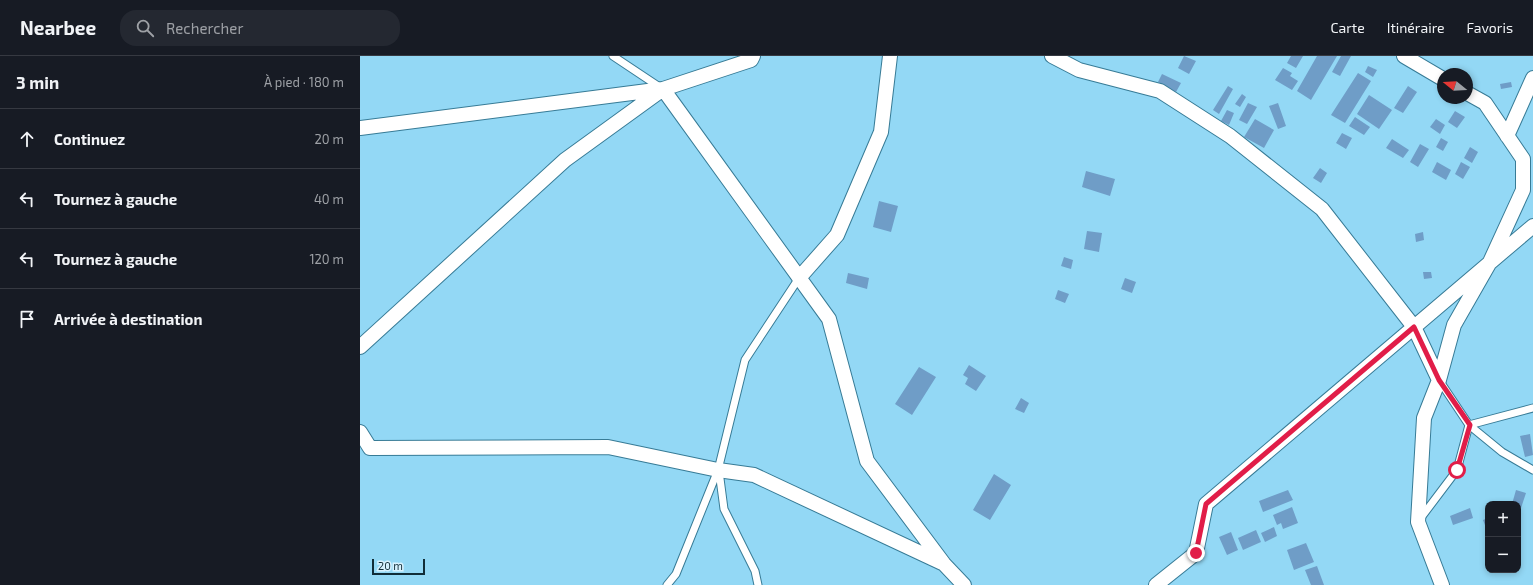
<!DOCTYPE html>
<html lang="fr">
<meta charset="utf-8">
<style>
:root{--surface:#171b24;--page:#242831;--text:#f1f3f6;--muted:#9ea1a6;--line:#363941}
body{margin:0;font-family:"Exo 2",sans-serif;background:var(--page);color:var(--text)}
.controls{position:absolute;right:12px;bottom:12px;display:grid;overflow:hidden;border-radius:8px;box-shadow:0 2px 6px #0003}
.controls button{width:36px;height:36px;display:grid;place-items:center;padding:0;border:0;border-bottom:1px solid var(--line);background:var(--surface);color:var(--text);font:20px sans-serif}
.compass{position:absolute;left:1077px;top:12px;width:36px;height:36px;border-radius:50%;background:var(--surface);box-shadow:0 2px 6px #0003;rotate:288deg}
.scale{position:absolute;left:12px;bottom:10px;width:53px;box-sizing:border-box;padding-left:4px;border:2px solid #102d38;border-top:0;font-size:11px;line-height:14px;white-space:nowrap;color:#102d38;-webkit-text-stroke:3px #d8f2fe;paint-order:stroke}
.stop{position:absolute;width:12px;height:12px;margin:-9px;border:3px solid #e11d48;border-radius:50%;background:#fff}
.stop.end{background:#e11d48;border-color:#fff;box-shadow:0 1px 4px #0008}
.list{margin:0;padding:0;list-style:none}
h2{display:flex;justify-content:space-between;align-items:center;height:52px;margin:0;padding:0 16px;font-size:17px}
h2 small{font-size:13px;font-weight:400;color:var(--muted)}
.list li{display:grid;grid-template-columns:26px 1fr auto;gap:12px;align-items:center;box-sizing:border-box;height:60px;padding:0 16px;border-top:1px solid var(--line)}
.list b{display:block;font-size:15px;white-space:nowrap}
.list em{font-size:13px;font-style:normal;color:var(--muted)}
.icon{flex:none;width:22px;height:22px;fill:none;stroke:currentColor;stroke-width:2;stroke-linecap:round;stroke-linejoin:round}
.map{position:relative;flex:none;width:1173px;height:529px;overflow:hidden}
header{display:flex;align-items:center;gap:24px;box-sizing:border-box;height:56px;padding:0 20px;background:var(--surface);border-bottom:1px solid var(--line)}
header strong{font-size:19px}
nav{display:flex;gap:22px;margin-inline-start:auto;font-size:14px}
.search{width:280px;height:36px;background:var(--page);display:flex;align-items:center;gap:10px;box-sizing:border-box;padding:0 14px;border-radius:16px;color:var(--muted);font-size:15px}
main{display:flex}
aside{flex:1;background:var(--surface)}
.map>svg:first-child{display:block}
.building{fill:#6f9dc7}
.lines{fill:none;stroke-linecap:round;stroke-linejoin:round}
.lane-casing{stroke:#377b96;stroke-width:9}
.street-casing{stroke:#377b96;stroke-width:16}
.lane{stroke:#fff;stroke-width:7}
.street{stroke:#fff;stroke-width:14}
.route{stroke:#e11d48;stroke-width:5}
</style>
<header>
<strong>Nearbee</strong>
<div class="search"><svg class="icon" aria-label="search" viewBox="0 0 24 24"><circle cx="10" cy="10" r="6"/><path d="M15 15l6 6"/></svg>Rechercher</div>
<nav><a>Carte</a><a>Itinéraire</a><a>Favoris</a></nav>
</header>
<main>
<aside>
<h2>3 min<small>À pied · 180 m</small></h2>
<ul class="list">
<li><svg class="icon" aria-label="ahead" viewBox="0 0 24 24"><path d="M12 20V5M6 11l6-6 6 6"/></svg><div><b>Continuez</b></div><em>20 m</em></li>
<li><svg class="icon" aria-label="left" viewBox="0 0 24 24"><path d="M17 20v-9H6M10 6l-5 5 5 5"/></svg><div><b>Tournez à gauche</b></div><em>40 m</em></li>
<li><svg class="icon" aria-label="left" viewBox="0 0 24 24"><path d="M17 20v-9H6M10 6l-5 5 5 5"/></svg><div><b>Tournez à gauche</b></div><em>120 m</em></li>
<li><svg class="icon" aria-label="arrive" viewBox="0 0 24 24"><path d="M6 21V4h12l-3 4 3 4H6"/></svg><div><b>Arrivée à destination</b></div></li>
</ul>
</aside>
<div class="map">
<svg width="1173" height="529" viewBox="0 0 1173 529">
<rect width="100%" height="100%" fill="#93d8f5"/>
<path class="building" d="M824,0l12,5 -7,13 -11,-6z
M931,0h12l-7,12 -9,-5z
M957,0h20l-26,44 -14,-9z
M981,0h10l-11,20 -8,-4z
M1008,10l9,4 -4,7 -8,-5z
M923,12l9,5 -2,3 8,5 -6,9 -17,-10z
M998,17l13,8 -26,42 -14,-8z
M802,18l19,9 -5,9 -18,-10z
M1151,26l1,5 -11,2 -1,-5z
M868,30l5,3 -14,25 -6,-4z
M1048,30l9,6 -14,21 -9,-5z
M882,38l4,3 -6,10 -5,-3z
M1009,39l23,15 -13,19 -22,-15z
M888,47l9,4 -10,17 -8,-4z
M918,47l8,23 -8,3 -9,-23z
M867,54l7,3 -5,12 -8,-4z
M1095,55l10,6 -8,11 -9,-6z
M995,61l15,10 -6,8 -15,-9z
M895,63l19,11 -10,18 -20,-11z
M1076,63l9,6 -5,9 -10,-7z
M982,77l10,5 -6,11 -10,-6z
M1081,82l7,4 -5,9 -7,-4z
M1032,83l17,11 -6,8 -17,-10z
M1060,88l9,5 -11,18 -8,-5z
M1110,91l8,5 -6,11 -8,-5z
M1077,106l14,8 -5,10 -14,-8z
M1101,106l9,5 -7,12 -8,-5z
M960,112l7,5 -6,10 -8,-5z
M726,115l29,8 -5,17 -28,-9z
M519,145l19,5 -7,26 -18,-5z
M727,175l15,2 -3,19 -15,-3z
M1063,176l1,8 -8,2 -1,-8z
M704,201l9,3 -2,9 -10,-3z
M1063,216h8l1,6 -8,1z
M488,217l21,5 -2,11 -21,-6z
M765,222l11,4 -4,11 -11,-4z
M698,234l11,4 -4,9 -10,-4z
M609,309l17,11 -10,15 -11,-7 3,-6 -5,-3z
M559,311l17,10 -24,38 -17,-11z
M661,342l8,5 -5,10 -9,-4z
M1170,378l3,21 -8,2 -5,-21z
M634,418l17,11 -21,35 -17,-10z
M928,434l5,10 -30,12 -4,-11z
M1156,434l10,3 -5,15 -3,-1v-3h-6z
M932,451l6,16 -15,6 -2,-6 -4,2 -4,-10z
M1110,452l3,10 -20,7 -3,-9z
M1128,462v15l-5,-13z
M914,471l3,9 -12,6 -4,-9z
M896,474l5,12 -18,8 -5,-12z
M871,476l7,18 -11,5 -8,-18z
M946,487l8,19 -20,8 -7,-20z
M957,510l7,19h-13l-6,-15z"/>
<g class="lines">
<g class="lane-casing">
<path id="lane" d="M253,0l48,32
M1079,324l30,45 33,27 31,18
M359,415l5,38 31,62 3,14
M1060,463l37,-49 12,-45 64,-17
M307,529l9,-11 42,-104 27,-110 54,-82"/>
</g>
<g class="street-casing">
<path id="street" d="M692,0l27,14 81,21 70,45 92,73 92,118 25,53
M1044,0l39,23
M0,72l303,-39 166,230 38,142 77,103 20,21
M1147,80l26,-58
M439,222l38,-43 44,-103 9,-76
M0,291l205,-187 98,-71 88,-29 2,-4
M0,376l10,16 238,-1 110,23 36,5 188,88
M796,529l40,-32 10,-49 327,-278
M1082,529l-24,-63 6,-104 15,-38 15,-55 36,-63 33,-72v-31l-38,-56 -18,-10"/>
</g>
<use href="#lane" class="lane"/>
<use href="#street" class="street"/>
</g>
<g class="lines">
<path class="route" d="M836,497l10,-49 208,-177 25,53 31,45 -13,45"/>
</g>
</svg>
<div class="controls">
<button>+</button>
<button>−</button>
</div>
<svg class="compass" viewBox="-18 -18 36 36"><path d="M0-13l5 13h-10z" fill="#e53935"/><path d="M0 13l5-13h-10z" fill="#9ea1a6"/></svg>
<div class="scale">20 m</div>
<div class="stop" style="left:1097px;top:414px"></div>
<div class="stop end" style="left:836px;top:497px"></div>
</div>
</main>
